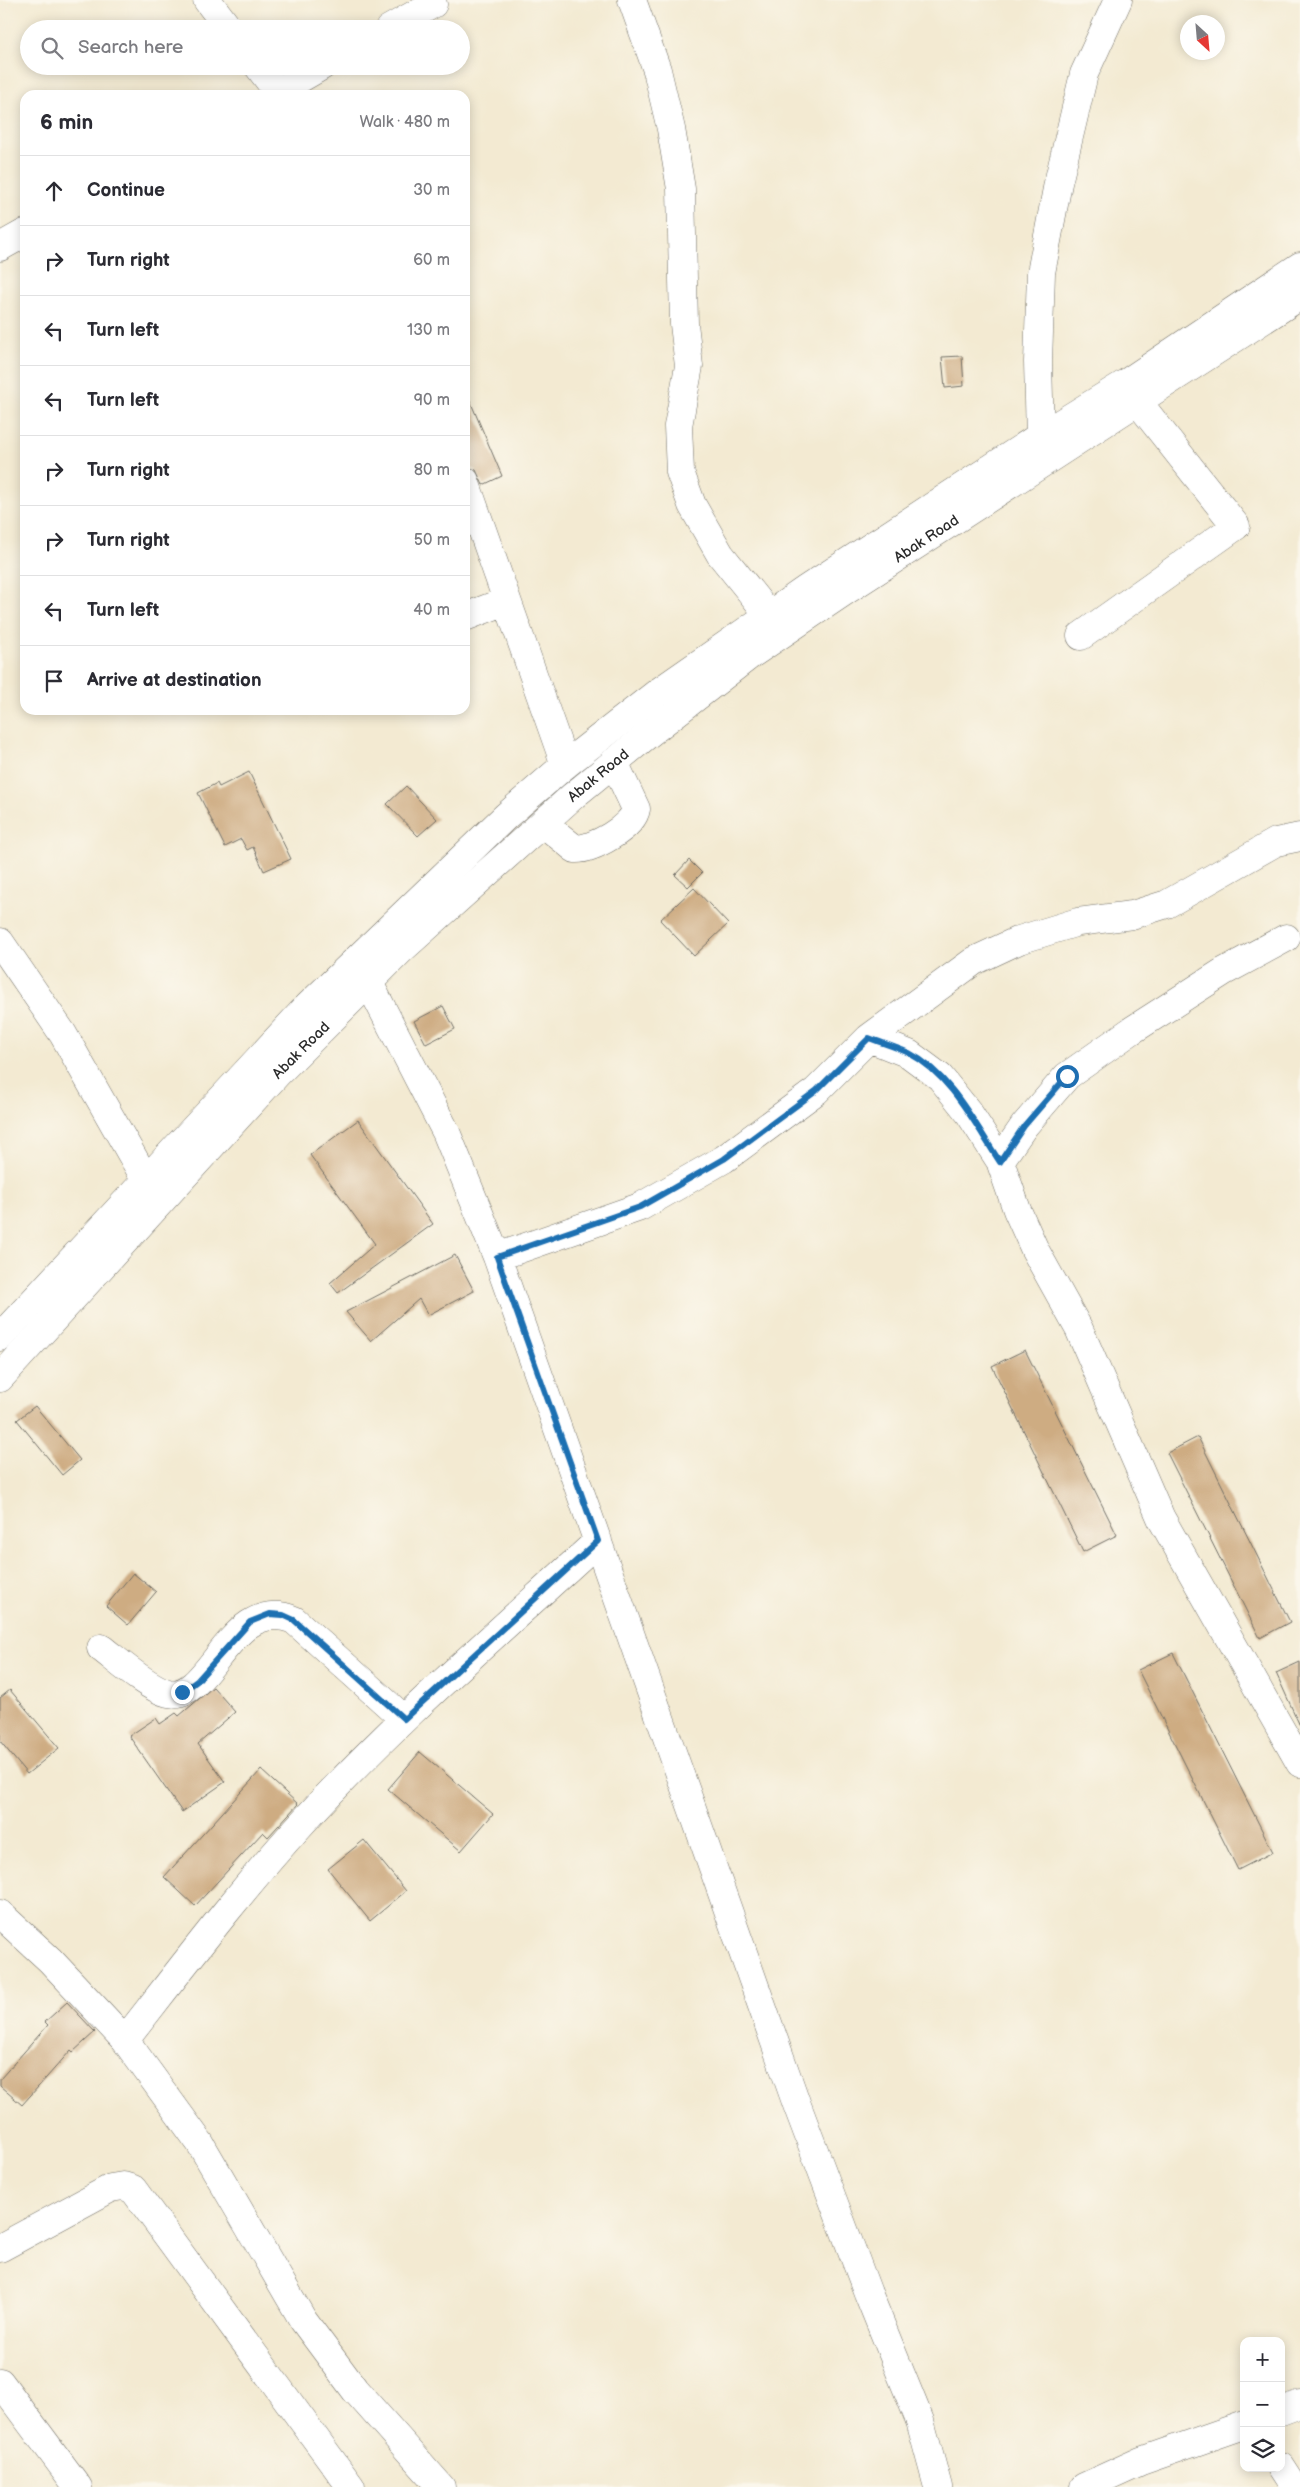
<!DOCTYPE html>
<meta charset="utf-8">
<style>
:root{--surface:#fff;--page:#f7f7f7;--text:#2b2b33;--muted:#7c7c81;--line:#e1e1e2}
body{margin:0;font-family:"Balsamiq Sans",sans-serif;background:var(--page);color:var(--text)}
.controls{position:absolute;right:15px;bottom:15px;display:grid;overflow:hidden;border-radius:10px;box-shadow:0 2px 12px #0003}
.controls button{width:45px;height:45px;display:grid;place-items:center;padding:0;border:0;border-bottom:1px solid var(--line);background:var(--surface);color:var(--text);font:25px sans-serif}
.compass{position:absolute;left:1180px;top:15px;width:45px;height:45px;border-radius:50%;background:var(--surface);box-shadow:0 2px 12px #0003;rotate:154deg}
.stop{position:absolute;width:15px;height:15px;margin:-11px;border:4px solid #1f6fb2;border-radius:50%;background:#fff}
.stop.end{background:#1f6fb2;border-color:#fff;box-shadow:0 1px 5px #0008}
.list{margin:0;padding:0;list-style:none}
h2{display:flex;justify-content:space-between;align-items:center;height:65px;margin:0;padding:0 20px;font-size:21px}
h2 small{font-size:16px;font-weight:400;color:var(--muted)}
.list li{display:grid;grid-template-columns:32px 1fr auto;gap:15px;align-items:center;box-sizing:border-box;height:70px;padding:0 20px;border-top:1px solid var(--line)}
.list b{display:block;font-size:19px;white-space:nowrap}
.list em{font-size:16px;font-style:normal;color:var(--muted)}
.icon{flex:none;width:28px;height:28px;fill:none;stroke:currentColor;stroke-width:2;stroke-linecap:round;stroke-linejoin:round}
.map{position:relative;flex:none;width:1300px;height:2487px;overflow:hidden}
.search{position:absolute;background:var(--surface);box-shadow:0 2px 12px #0003;left:20px;top:20px;width:450px;height:55px;display:flex;align-items:center;gap:12px;box-sizing:border-box;padding:0 18px;border-radius:28px;color:var(--muted);font-size:19px}
.panel{position:absolute;background:var(--surface);box-shadow:0 2px 12px #0003;left:20px;top:90px;width:450px;height:625px;border-radius:15px}
.map>svg:first-child{display:block}
.building{fill:#ceac82}
.lines{fill:none;stroke-linecap:round;stroke-linejoin:round}
.minor-casing{stroke:#716e65;stroke-width:29}
.highway-casing{stroke:#716e65;stroke-width:29}
.minor{stroke:#fff;stroke-width:28}
.highway{stroke:#fff;stroke-width:28}
.route{stroke:#1f6fb2;stroke-width:6}
.labels{text-anchor:middle;dominant-baseline:central;stroke-width:4;stroke-linejoin:round;paint-order:stroke}
.street-label{font-size:15px;fill:#2b2b2b;stroke:#fbf7ec}
</style>
<div class="map">
<svg width="1300" height="2487" viewBox="0 0 1300 2487">
<rect width="100%" height="100%" fill="#fbf7ec"/>
<filter id="ink" filterUnits="userSpaceOnUse"><feTurbulence type="fractalNoise" baseFrequency=".02" numOctaves="2"/><feDisplacementMap in="SourceGraphic" scale="10" xChannelSelector="R" yChannelSelector="G"/><feConvolveMatrix kernelMatrix="1 2 1 2 8 2 1 2 1" color-interpolation-filters="sRGB"/></filter>
<filter id="wash" filterUnits="userSpaceOnUse"><feTurbulence type="fractalNoise" baseFrequency=".0096" numOctaves="4" result="noise"/><feDisplacementMap in="SourceGraphic" scale="20" xChannelSelector="R" yChannelSelector="G"/><feGaussianBlur stdDeviation="1.12" result="paint"/><feColorMatrix in="noise" values="0 0 0 0 0 0 0 0 0 0 0 0 0 0 0 0 0 1.4 0 .05"/><feComposite in="paint" operator="in"/></filter>
<g filter="url(#wash)">
<rect width="100%" height="100%" fill="#f3ead2"/>
<g id="blocks">
<path class="building" d="M962,356l2,30 -19,2 -3,-31z
M465,389l37,87 -19,9 -7,-15 -11,-4z
M249,772l42,87 -27,12 -11,-24 -6,3 -6,-11 -16,8 -27,-54 19,-10 2,4z
M406,786l31,33 -19,17 -31,-32z
M689,860l13,13 -14,14 -13,-12z
M694,888l34,36 -34,32 -34,-36z
M443,1006l12,23 -29,15 -12,-23z
M358,1120l75,104 -95,69 -8,-10 45,-39 -65,-89z
M455,1255l19,36 -46,24 -9,-16 -48,42 -25,-29z
M1025,1350l92,185 -34,17 -91,-186z
M35,1406l45,54 -18,15 -45,-55z
M1198,1437l92,185 -30,16 -93,-185z
M133,1573l23,19 -28,33 -22,-19z
M1173,1653l100,199 -35,18 -100,-200z
M1300,1662v64l-24,-53z
M213,1687l22,25 -37,32 27,38 -43,30 -53,-76 27,-18 4,6 16,-11 3,3z
M10,1690l49,58 -32,26 -27,-33v-43z
M420,1752l73,62 -32,37 -73,-62z
M261,1770l37,34 -30,33 -5,-5 -68,74 -31,-29z
M364,1840l42,51 -36,30 -42,-52z
M67,2002l28,30 -22,20 -2,-2 -49,55 -22,-19v-7l48,-54 -3,-3z"/>
</g>
</g>
<g filter="url(#ink)">
<use href="#blocks" fill-opacity="0" stroke="#716e65" stroke-width="1"/>
<g class="lines">
<g class="minor-casing">
<path id="minor" d="M207,0l22,29
M632,0l25,70 14,59 10,60 3,135 5,42 -11,60 2,46 12,33 28,49 49,61
M389,29l44,-25
M258,66l22,29
M272,95l50,-29
M0,247l25,-14
M1040,436l-2,-74 3,-89 17,-90 26,-109 34,-74
M465,481l100,284
M465,617l41,-16
M1081,636l155,-110 -98,-124
M543,823l32,26c17,1 58,-22 61,-40l-22,-47
M0,942l63,92 83,146
M369,983l77,149 51,125 300,848 71,188 52,128 18,66
M869,1038l40,16 31,23 29,36 31,48 17,49 18,40 44,79 82,189 139,245
M1000,1161l24,-35 43,-50 64,-45 92,-59 63,-34
M497,1257l143,-50 84,-48 92,-68 53,-53 105,-77 45,-21 59,-18 54,-7 35,-11 109,-62 24,-5
M101,1648c17,13 47,40 67,45 42,10 63,-100 126,-73l110,99
M0,1914l50,46 75,80 75,103 103,177 52,70 86,97
M125,2040c58,-74 114,-148 177,-217 92,-101 196,-190 296,-282
M0,2248l111,-60 12,-2 10,3 218,298
M0,2382l78,105
M1281,2411l19,-7
M1281,2467l13,20
M1084,2487l57,-26 103,-36"/>
</g>
<g class="highway-casing">
<g id="highway">
<path d="M0,1337l304,-327 202,-194 59,-51 92,-72 148,-103 235,-154 86,-53 174,-117"/>
<path id="s1" d="M0,1378l278,-305 123,-123 172,-154 73,-60 103,-80 98,-66 453,-294"/>
</g>
</g>
<use href="#minor" class="minor"/>
<use href="#highway" class="highway"/>
</g>
</g>
<g class="lines" filter="url(#ink)">
<path class="route" d="M182,1692l15,-11 53,-59 20,-8 13,1 11,5 110,99 194,-178 -101,-284 143,-50 84,-48 92,-68 53,-53c13,5 27,9 40,15 41,21 66,71 91,109l24,-36 43,-50"/>
</g>
<g class="labels">
<g class="street-label">
<text stroke="none"><textPath href="#s1" startOffset="1255">Abak Road</textPath></text>
<text stroke="none"><textPath href="#s1" startOffset="850">Abak Road</textPath></text>
<text stroke="none"><textPath href="#s1" startOffset="445">Abak Road</textPath></text>
</g>
</g>
</svg>
<div class="controls">
<button>+</button>
<button>−</button>
<button><svg class="icon" aria-label="layers" viewBox="0 0 24 24"><path d="M12 4l9 5-9 5-9-5zM3 14l9 5 9-5"/></svg></button>
</div>
<svg class="compass" viewBox="-18 -18 36 36"><path d="M0-13l5 13h-10z" fill="#e53935"/><path d="M0 13l5-13h-10z" fill="#7c7c81"/></svg>
<div class="stop" style="left:1067px;top:1076px"></div>
<div class="stop end" style="left:182px;top:1692px"></div>
<div class="search"><svg class="icon" aria-label="search" viewBox="0 0 24 24"><circle cx="10" cy="10" r="6"/><path d="M15 15l6 6"/></svg>Search here</div>
<section class="panel">
<h2>6 min<small>Walk · 480 m</small></h2>
<ul class="list">
<li><svg class="icon" aria-label="ahead" viewBox="0 0 24 24"><path d="M12 20V5M6 11l6-6 6 6"/></svg><div><b>Continue</b></div><em>30 m</em></li>
<li><svg class="icon" aria-label="right" viewBox="0 0 24 24"><path d="M7 20v-9h11M14 6l5 5-5 5"/></svg><div><b>Turn right</b></div><em>60 m</em></li>
<li><svg class="icon" aria-label="left" viewBox="0 0 24 24"><path d="M17 20v-9H6M10 6l-5 5 5 5"/></svg><div><b>Turn left</b></div><em>130 m</em></li>
<li><svg class="icon" aria-label="left" viewBox="0 0 24 24"><path d="M17 20v-9H6M10 6l-5 5 5 5"/></svg><div><b>Turn left</b></div><em>90 m</em></li>
<li><svg class="icon" aria-label="right" viewBox="0 0 24 24"><path d="M7 20v-9h11M14 6l5 5-5 5"/></svg><div><b>Turn right</b></div><em>80 m</em></li>
<li><svg class="icon" aria-label="right" viewBox="0 0 24 24"><path d="M7 20v-9h11M14 6l5 5-5 5"/></svg><div><b>Turn right</b></div><em>50 m</em></li>
<li><svg class="icon" aria-label="left" viewBox="0 0 24 24"><path d="M17 20v-9H6M10 6l-5 5 5 5"/></svg><div><b>Turn left</b></div><em>40 m</em></li>
<li><svg class="icon" aria-label="arrive" viewBox="0 0 24 24"><path d="M6 21V4h12l-3 4 3 4H6"/></svg><div><b>Arrive at destination</b></div></li>
</ul>
</section>
</div>
